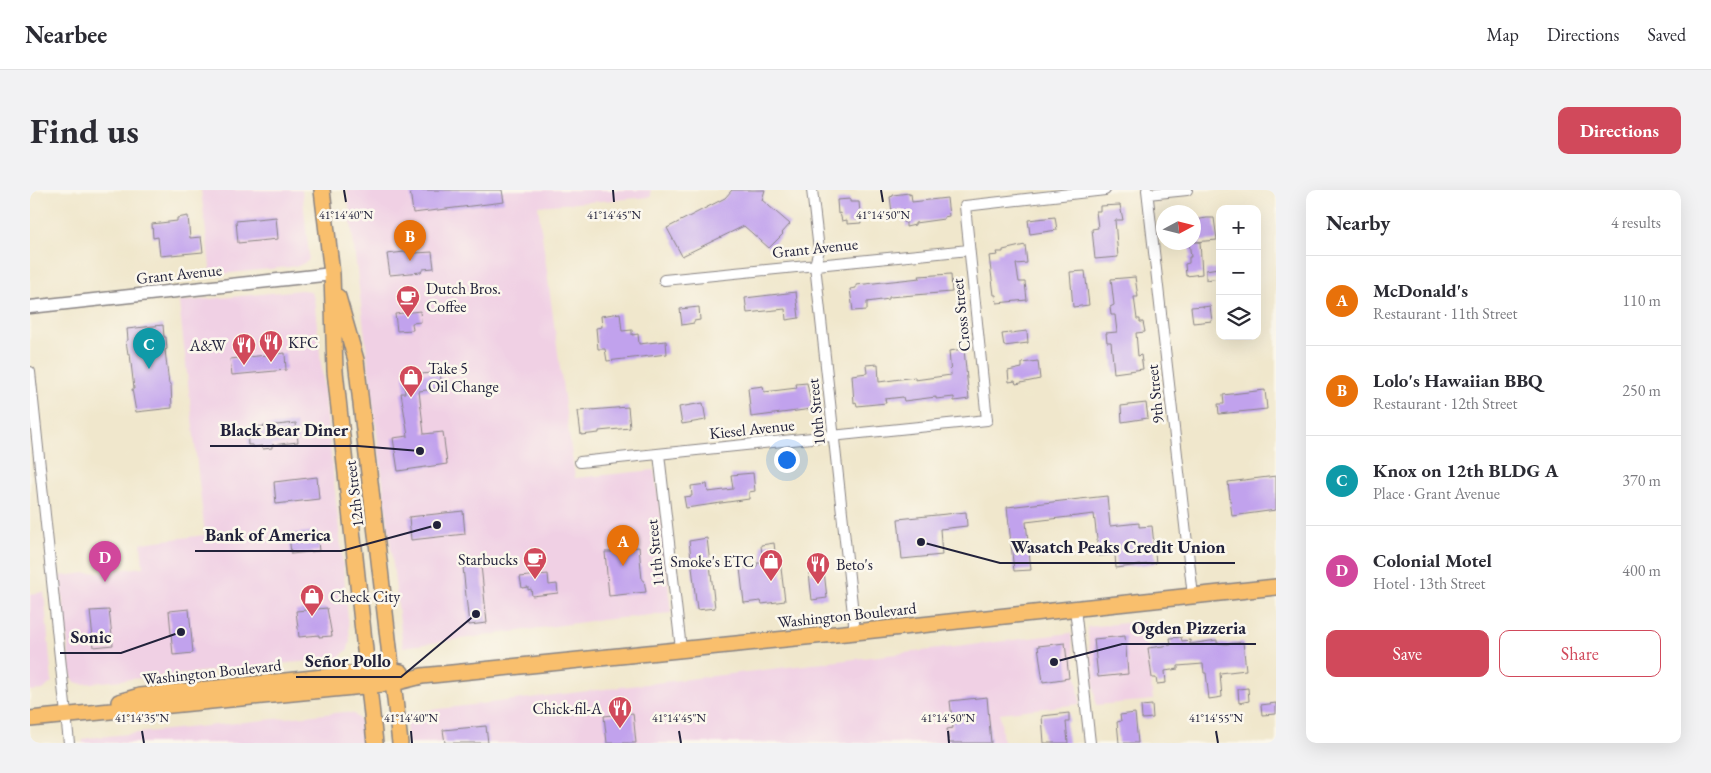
<!DOCTYPE html>
<meta charset="utf-8">
<style>
:root{--surface:#fff;--page:#f2f2f3;--text:#2b2b33;--muted:#7c7c81;--line:#e1e1e2;--accent:#d1495b}
body{margin:0;font-family:"EB Garamond",serif;background:var(--page);color:var(--text)}
.controls{position:absolute;right:15px;top:15px;display:grid;overflow:hidden;border-radius:10px;box-shadow:0 5px 20px #0002}
.controls button{width:45px;height:45px;display:grid;place-items:center;padding:0;border:0;border-bottom:1px solid var(--line);background:var(--surface);color:var(--text);font:25px sans-serif}
.compass{position:absolute;left:1126px;top:15px;width:45px;height:45px;border-radius:50%;background:var(--surface);box-shadow:0 5px 20px #0002;rotate:83deg}
.you{position:absolute;left:756px;top:269px;width:18px;height:18px;margin:-12px;border:4px solid #fff;border-radius:50%;background:#1a73e8;box-shadow:0 0 0 8px #1a73e833}
.badge{display:grid;place-items:center;width:32px;height:32px;border-radius:50%;background:var(--accent);color:#fff;font-size:16px;font-weight:700}
.pin{position:absolute;translate:-50% -41px;filter:drop-shadow(0 1px 2px #0008)}
.pin::after{content:'';position:absolute;top:26px;width:18px;height:15px;background:inherit;clip-path:polygon(0 0,100% 0,50% 100%)}
.list{margin:0;padding:0;list-style:none}
h2{display:flex;justify-content:space-between;align-items:center;height:65px;margin:0;padding:0 20px;font-size:21px}
h2 small{font-size:16px;font-weight:400;color:var(--muted)}
.list li{display:grid;grid-template-columns:32px 1fr auto;gap:15px;align-items:center;box-sizing:border-box;height:90px;padding:0 20px;border-top:1px solid var(--line)}
.list b{display:block;font-size:19px;white-space:nowrap}
.list p{margin:0;font-size:16px;white-space:nowrap;color:var(--muted)}
.list em{font-size:16px;font-style:normal;color:var(--muted)}
.actions{display:flex;gap:10px;padding:15px 20px}
.actions a{flex:1;padding:11px 0;border:1px solid var(--accent);border-radius:10px;text-align:center;font-size:18px;color:var(--accent)}
.actions .main{background:var(--accent);color:#fff}
.icon{flex:none;width:28px;height:28px;fill:none;stroke:currentColor;stroke-width:2;stroke-linecap:round;stroke-linejoin:round}
.map{position:relative;flex:none;width:1246px;height:553px;overflow:hidden;border-radius:10px}
header{display:flex;align-items:center;gap:30px;box-sizing:border-box;height:70px;padding:0 25px;background:var(--surface);border-bottom:1px solid var(--line)}
header strong{font-size:24px}
nav{display:flex;gap:28px;margin-inline-start:auto;font-size:18px}
.intro{display:flex;align-items:center;justify-content:space-between;box-sizing:border-box;height:120px;padding:0 30px}
h1{margin:0;font-size:35px}
.button{padding:12px 22px;border-radius:10px;background:var(--accent);color:#fff;font-size:18px;font-weight:700}
main{display:flex;gap:30px;padding:0 30px}
aside{flex:1;background:var(--surface);border-radius:10px;box-shadow:0 5px 20px #0002}
.map>svg:first-child{display:block}
.built{fill:#f0d0e4}
.building{fill:#c1a2ed}
.lines{fill:none;stroke-linecap:round;stroke-linejoin:round}
.minor-casing{stroke:#898484;stroke-width:12}
.tertiary-casing{stroke:#898484;stroke-width:15}
.primary-casing{stroke:#898484;stroke-width:18}
.minor{stroke:#fff;stroke-width:10}
.tertiary{stroke:#fff;stroke-width:12}
.primary{stroke:#f9bf6d;stroke-width:15}
.ticks{fill:none;stroke:#22223b;stroke-width:2}
.labels{text-anchor:middle;dominant-baseline:central;stroke-width:5;stroke-linejoin:round;paint-order:stroke}
.street-label{font-size:16px;fill:#22223b;stroke:#fbf7ec}
.poi-label{font-size:16px;fill:#22223b;stroke:#fbf7ec;text-anchor:start}
.ticks-label{font-size:12px;text-anchor:middle;fill:#22223b;stroke:#fbf7ec;stroke-width:5;stroke-linejoin:round;paint-order:stroke}
.leader{fill:none;stroke:#22223b;stroke-width:2}
.callout-dot{fill:#22223b;stroke:#fbf7ec;stroke-width:2}
.callout-label{font-size:18px;text-anchor:middle;font-weight:bold;fill:#22223b;stroke:#fbf7ec;stroke-width:5;stroke-linejoin:round;paint-order:stroke}
</style>
<header>
<strong>Nearbee</strong>
<nav><a>Map</a><a>Directions</a><a>Saved</a></nav>
</header>
<div class="intro"><h1>Find us</h1><a class="button">Directions</a></div>
<main>
<div class="map">
<svg width="1246" height="553" viewBox="0 0 1246 553">
<rect width="100%" height="100%" fill="#fbf7ec"/>
<filter id="ink" filterUnits="userSpaceOnUse"><feTurbulence type="fractalNoise" baseFrequency=".02" numOctaves="2"/><feDisplacementMap in="SourceGraphic" scale="10" xChannelSelector="R" yChannelSelector="G"/><feConvolveMatrix kernelMatrix="1 2 1 2 8 2 1 2 1" color-interpolation-filters="sRGB"/></filter>
<filter id="wash" filterUnits="userSpaceOnUse"><feTurbulence type="fractalNoise" baseFrequency=".0096" numOctaves="4" result="noise"/><feDisplacementMap in="SourceGraphic" scale="20" xChannelSelector="R" yChannelSelector="G"/><feGaussianBlur stdDeviation="1.12" result="paint"/><feColorMatrix in="noise" values="0 0 0 0 0 0 0 0 0 0 0 0 0 0 0 0 0 1.4 0 .05"/><feComposite in="paint" operator="in"/></filter>
<g filter="url(#wash)">
<rect width="100%" height="100%" fill="#f0e7cc"/>
<path class="built" d="M171,0h101l7,66 -1,5 -10,5 -87,9z
M317,0h304v7l-113,9 37,272 79,-8 6,36 11,107 -80,8 -188,26z
M271,100l9,1 4,7 29,267 7,76 -2,8 -9,9 -257,26 -7,-2 -4,-7 -11,-99 83,-9 -2,-24 64,-8 -26,-233z
M14,402l8,90 -9,8 -13,1v-97z
M1114,431l9,79 -57,5 -9,-78z
M1041,443l9,71 -80,9 3,30h-595l-3,-30z
M315,522l9,2 6,6 3,23h-281l2,-4 4,-1z"/>
<g id="blocks">
<path class="building" d="M380,0h92l2,12 -91,11z
M702,0h33l-3,10 28,24 -8,9 1,1 -14,14 -25,-22 -62,30 -15,-28 58,-30z
M879,3v2l2,-1 1,8 35,-4 2,18 -5,1v2l-29,4v2l-9,2v-5h-3l-1,-12 -10,2 -2,-15 3,-1v-1z
M820,9v3h9l2,21 -14,1v-4l-5,1 -2,-8 -2,1 -1,-14z
M1090,15l3,15h-8l3,37 -23,2 -3,-30 6,-1 -2,-17h4v-5z
M158,26l2,22 11,-1 2,15 -43,4 -2,-19 -5,1 -1,-14 25,-3v-3z
M246,27l2,22 -40,4 -2,-22z
M1025,27l2,13 -27,4 -2,-14z
M1177,28h7l3,22 -23,2h6l2,32 -16,2 -1,-12 4,-1v-6h2l-2,-15h5v-22z
M995,55l2,18 -11,1 3,18h6l2,18 -30,3 -1,-8h-2l-5,-39 9,-1 -1,-3h6v-2z
M383,61l3,2 16,-1 2,16 -11,1 -2,3 -31,3 -3,-21z
M1188,78l1,10 -13,2v-10z
M1055,81l4,34 -16,2 -3,-35z
M921,84l1,18 -63,5v2l-22,3v8l-14,1 -3,-22 6,-1v-3l64,-7 -1,-2z
M1105,87l3,20h-4l3,22h3v3h3l2,10 -9,1 2,23 3,-1 2,14 -29,4 -3,-31h-4l-1,-9 11,-1 -2,-17h-4l-1,-8 4,-2 -3,-26z
M766,102l3,26 -13,2 -1,-11 -38,4 -2,-15z
M1173,116v1l7,-1 2,15 -19,2 -2,-16z
M669,117l1,13 -6,1v2l-12,2 -2,-16z
M390,121l1,11 -9,1 1,7 -16,1 -2,-17z
M590,123l2,18 10,-1v5l6,-1 1,10 27,-3 1,13 -60,7 -2,-12h-7l-2,-21 6,-1 -1,-11z
M133,135l1,12h2l1,12 -2,1 4,34h2l1,24 -36,4 -4,-23h2l-4,-35h-2l-2,-13 2,-1 -1,-11z
M997,141l1,12 -24,3 -2,-12z
M934,159l5,50 -15,2v-4l-18,2v-2l-32,4 -1,-4 -18,2 1,4 -29,3 -1,-4 -2,1 -2,-28 15,-2 -1,-8 12,-1 1,18 36,-5v3l36,-5 -2,-24z
M255,163l1,17 -54,5 -2,-16z
M1008,171l2,18 -24,5 -1,-3 -6,1 -1,-11 14,-3v-5z
M410,182l2,16 -23,3 5,43 19,-2 4,32 -49,7 -5,-33 15,-2 -7,-43h4l-2,-17z
M777,193l5,26 -61,8 -3,-29 15,-2 1,6 33,-4 -1,-4z
M1235,200l2,19 -48,5 -1,-10h6l-1,-9z
M673,213l3,17 -24,4 -3,-17z
M1116,213l2,15 -26,4 -1,-16z
M598,217l2,21 -31,3v2l-18,2 -3,-24z
M266,233l2,19 -26,3v3l-9,1 -1,-3 -9,1v-2h-5l-1,-17z
M723,283l2,18 -6,1v7l-63,9 -2,-11 8,-1 -1,-10 16,-2 1,8 25,-3 -2,-14z
M1246,286v34l-44,6 -4,-34z
M287,287l2,22 -43,5 -2,-22z
M1077,306l3,30 29,-3v4l13,-1 4,37 -40,5 -1,-13 -16,1 -5,-42 -68,8 5,48 -17,1 -7,-64z
M433,321l2,23 -54,6 -2,-23z
M936,322l1,14 -27,3 2,26 -40,4 -4,-40z
M287,341l2,20 -28,3 -2,-20z
M677,348l8,70 -18,2 -8,-69z
M744,353l2,17h4l5,41 -23,3 -1,-3 -17,2 -4,-35 17,-2v-3h6l-2,-18z
M609,357l3,33h2l2,12 -37,4 -4,-44h7v-2z
M451,375l6,58 -18,2 -6,-58z
M794,381l3,27 -15,2 -3,-27z
M518,384l1,11 8,-1 1,9 -26,3 -1,-7 -3,1v-3l-6,1 -2,-11z
M297,418l5,28 -13,1v-2l-20,2 -3,-26z
M159,419l4,44 -20,2 -4,-44z
M79,420l4,35 -19,2 -4,-36z
M1095,446l3,38 -30,3 -4,-38z
M1151,447l1,4 8,-1v4l27,-4v3l9,1 17,-2 3,28 -26,3 2,24 -13,2 -3,-26h-2l-1,-9 -25,2v3l-13,2 1,12 -9,1 -1,-6h-4l-4,-30 23,-3 -1,-7z
M1035,453l4,35 -26,4 -5,-36z
M1218,498l1,13 -10,2 -1,-14z
M957,507l4,46h-42l-2,-14 6,-1 -3,-27z
M1246,513v11l-14,1 -1,-10z
M1122,515l1,13 -11,1 -1,-13z
M603,523l3,30h-29l-3,-27z
M1039,523v9h-3l2,21h-24l-2,-27z
M1105,523l3,30h-19l-2,-21 4,-1 -1,-6z
M456,536l2,17h-43l-2,-13z"/>
</g>
</g>
<g filter="url(#ink)">
<use href="#blocks" fill-opacity="0" stroke="#898484" stroke-width="1"/>
<g class="lines">
<g class="minor-casing">
<path id="minor" d="M782,0l7,60 -4,15 40,367
M1117,0l46,406
M1118,4l39,-4
M634,90l305,-30
M0,182l39,371
M629,264l22,195
M550,272l407,-42 -22,-214 140,-16
M1045,418l15,135"/>
</g>
<g class="tertiary-casing">
<path id="tertiary" d="M0,117l302,-33"/>
</g>
<g class="primary-casing">
<path id="primary" d="M292,0l10,84 3,97 40,372
M308,107l18,63 44,383
M89,512l21,-6 252,-26 9,2
M0,529l364,-36 28,-7 433,-44 421,-45"/>
</g>
<use href="#minor" class="minor"/>
<use href="#tertiary" class="tertiary"/>
<use href="#primary" class="primary"/>
</g>
</g>
<path class="ticks" d="M314,0l2,12M583,0l1,12M851,0l2,12M112,541l2,12M381,541l1,12M649,541l2,12M918,541l1,12M1186,541l2,12"/>
<defs>
<g id="cafe-pin" transform="scale(1.25)"><path d="M0 17L-7.5 6A9.5 9.5 0 1 1 7.5 6Z" fill="#d1495b" stroke="#fbf7ec"/><path d="M-5.5-4.5H6V0H3Q3 3.5 0 3.5H-2.5Q-5.5 3.5-5.5 0ZM3-3.2v2h1.7v-2ZM-6 4.5H4V6H-6Z" fill="#fff"/></g>
<g id="restaurant-pin" transform="scale(1.25)"><path d="M0 17L-7.5 6A9.5 9.5 0 1 1 7.5 6Z" fill="#d1495b" stroke="#fbf7ec"/><path d="M-5-6h1v4h1v-4h1v4h1v-4h1v5L-1.5 .5V6h-2V.5L-5-1ZM5-6V6H3V1.5H1.5Q1.5-4 5-6Z" fill="#fff"/></g>
<g id="shop-pin" transform="scale(1.25)"><path d="M0 17L-7.5 6A9.5 9.5 0 1 1 7.5 6Z" fill="#d1495b" stroke="#fbf7ec"/><path d="M-5-2.5h2.3a2.7 3.5 0 0 1 5.4 0H5L5.5 6h-11ZM-1.5-2.5h3a1.5 2.3 0 0 0-3 0Z" fill="#fff"/></g>
</defs>
<g fill-rule="evenodd">
<use href="#cafe-pin" x="378" y="107"/>
<use href="#restaurant-pin" x="241" y="152"/>
<use href="#restaurant-pin" x="214" y="155"/>
<use href="#shop-pin" x="381" y="187"/>
<use href="#cafe-pin" x="505" y="369"/>
<use href="#shop-pin" x="741" y="371"/>
<use href="#restaurant-pin" x="788" y="374"/>
<use href="#shop-pin" x="282" y="406"/>
<use href="#restaurant-pin" x="590" y="518"/>
</g>
<g class="labels">
<g class="street-label">
<text transform="translate(785 58) rotate(-6)">Grant Avenue</text>
<text transform="translate(149 84) rotate(-6)">Grant Avenue</text>
<text transform="translate(931 125) rotate(-96)">Cross Street</text>
<text transform="translate(1125 204) rotate(-96)">9th Street</text>
<text transform="translate(786 222) rotate(-96)">10th Street</text>
<text transform="translate(722 239) rotate(-6)">Kiesel Avenue</text>
<text transform="translate(324 304) rotate(-97)">12th Street</text>
<text transform="translate(625 363) rotate(-96)">11th Street</text>
<text transform="translate(817 425) rotate(-6)">Washington Boulevard</text>
<text transform="translate(182 482) rotate(-6)">Washington Boulevard</text>
</g>
<g class="poi-label">
<text x="396" y="98">Dutch Bros.<tspan x="396" dy="18">Coffee</tspan></text>
<text x="258" y="152">KFC</text>
<text x="196" y="155" text-anchor="end">A&amp;W</text>
<text x="398" y="178">Take 5<tspan x="398" dy="18">Oil Change</tspan></text>
<text x="488" y="369" text-anchor="end">Starbucks</text>
<text x="724" y="371" text-anchor="end">Smoke's ETC</text>
<text x="806" y="374">Beto's</text>
<text x="300" y="406">Check City</text>
<text x="572" y="518" text-anchor="end">Chick-fil-A</text>
</g>
</g>
<g class="ticks-label">
<text x="316" y="29">41°14'40"N</text>
<text x="584" y="29">41°14'45"N</text>
<text x="853" y="29">41°14'50"N</text>
<text x="112" y="532">41°14'35"N</text>
<text x="381" y="532">41°14'40"N</text>
<text x="649" y="532">41°14'45"N</text>
<text x="918" y="532">41°14'50"N</text>
<text x="1186" y="532">41°14'55"N</text>
</g>
<path class="leader" d="M390 261L328 256H180M407 335L311 361H165M891 352L970 373H1205M1024 472L1092 454H1226M151 442L91 463H30M446 424L371 487H266"/>
<g class="callout-dot">
<circle cx="390" cy="261" r="5"/>
<circle cx="407" cy="335" r="5"/>
<circle cx="891" cy="352" r="5"/>
<circle cx="1024" cy="472" r="5"/>
<circle cx="151" cy="442" r="5"/>
<circle cx="446" cy="424" r="5"/>
</g>
<g class="callout-label">
<text x="254" y="246">Black Bear Diner</text>
<text x="238" y="351">Bank of America</text>
<text x="1088" y="363">Wasatch Peaks Credit Union</text>
<text x="1159" y="444">Ogden Pizzeria</text>
<text x="61" y="453">Sonic</text>
<text x="318" y="477">Señor Pollo</text>
</g>
</svg>
<div class="controls">
<button>+</button>
<button>−</button>
<button><svg class="icon" aria-label="layers" viewBox="0 0 24 24"><path d="M12 4l9 5-9 5-9-5zM3 14l9 5 9-5"/></svg></button>
</div>
<svg class="compass" viewBox="-18 -18 36 36"><path d="M0-13l5 13h-10z" fill="#e53935"/><path d="M0 13l5-13h-10z" fill="#7c7c81"/></svg>
<div class="you"></div>
<div class="pin badge" style="left:593px;top:376px;background:#e8710a">A</div>
<div class="pin badge" style="left:380px;top:71px;background:#e8710a">B</div>
<div class="pin badge" style="left:119px;top:179px;background:#0f9aa8">C</div>
<div class="pin badge" style="left:75px;top:392px;background:#d1479c">D</div>
</div>
<aside>
<h2>Nearby<small>4 results</small></h2>
<ul class="list">
<li><span class="badge" style="background:#e8710a">A</span><div><b>McDonald's</b><p>Restaurant · 11th Street</p></div><em>110 m</em></li>
<li><span class="badge" style="background:#e8710a">B</span><div><b>Lolo's Hawaiian BBQ</b><p>Restaurant · 12th Street</p></div><em>250 m</em></li>
<li><span class="badge" style="background:#0f9aa8">C</span><div><b>Knox on 12th BLDG A</b><p>Place · Grant Avenue</p></div><em>370 m</em></li>
<li><span class="badge" style="background:#d1479c">D</span><div><b>Colonial Motel</b><p>Hotel · 13th Street</p></div><em>400 m</em></li>
</ul>
<div class="actions"><a class="main">Save</a><a>Share</a></div>
</aside>
</main>
